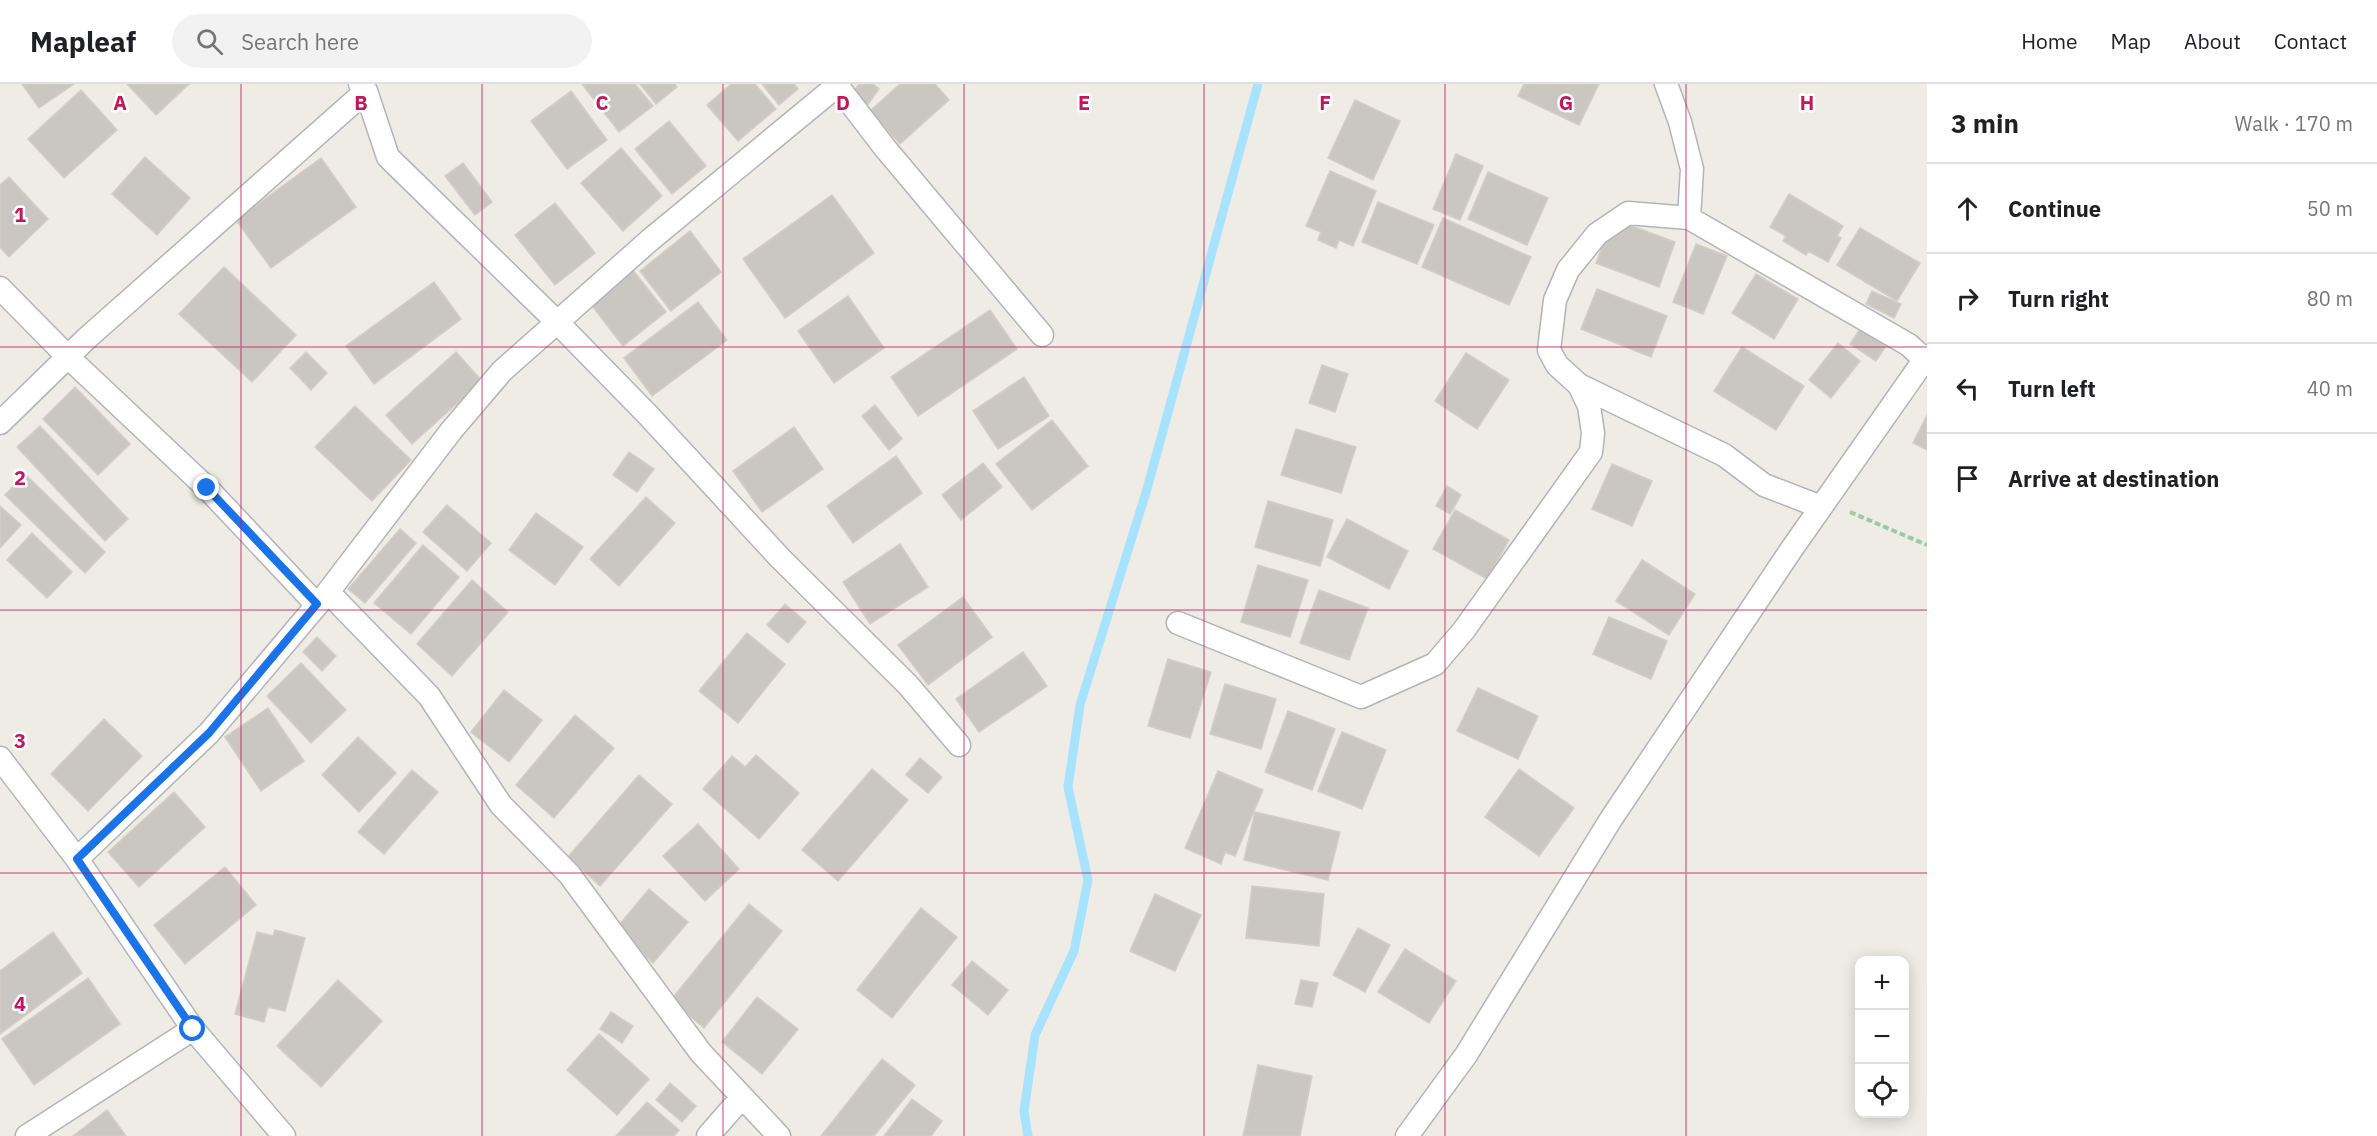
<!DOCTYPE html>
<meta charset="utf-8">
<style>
:root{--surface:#fff;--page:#f2f2f2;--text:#202124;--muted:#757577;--line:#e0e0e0}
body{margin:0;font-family:"IBM Plex Sans",sans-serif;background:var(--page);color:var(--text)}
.controls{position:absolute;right:18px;bottom:18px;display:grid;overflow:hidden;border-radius:12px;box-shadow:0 3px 15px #0003}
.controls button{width:54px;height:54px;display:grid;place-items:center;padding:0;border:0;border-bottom:2px solid var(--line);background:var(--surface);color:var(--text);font:30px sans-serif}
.stop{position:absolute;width:18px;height:18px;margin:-14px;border:4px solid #1a73e8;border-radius:50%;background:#fff}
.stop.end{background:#1a73e8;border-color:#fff;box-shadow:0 2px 6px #0008}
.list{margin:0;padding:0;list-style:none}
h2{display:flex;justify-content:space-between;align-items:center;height:78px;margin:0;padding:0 24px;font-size:26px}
h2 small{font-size:20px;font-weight:400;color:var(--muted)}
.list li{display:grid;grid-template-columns:39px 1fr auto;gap:18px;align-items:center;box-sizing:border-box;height:90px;padding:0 24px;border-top:2px solid var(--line)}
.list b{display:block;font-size:22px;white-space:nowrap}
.list em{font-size:20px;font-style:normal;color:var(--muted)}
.icon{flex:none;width:33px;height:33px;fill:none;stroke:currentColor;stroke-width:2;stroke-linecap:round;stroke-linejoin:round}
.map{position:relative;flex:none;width:1927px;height:1052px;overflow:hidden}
header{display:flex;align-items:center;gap:36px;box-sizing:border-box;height:84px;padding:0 30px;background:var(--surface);border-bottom:2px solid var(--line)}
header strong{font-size:28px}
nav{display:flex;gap:33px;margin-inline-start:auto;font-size:21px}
.search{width:420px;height:54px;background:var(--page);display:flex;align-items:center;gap:15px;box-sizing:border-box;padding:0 21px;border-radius:33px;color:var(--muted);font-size:22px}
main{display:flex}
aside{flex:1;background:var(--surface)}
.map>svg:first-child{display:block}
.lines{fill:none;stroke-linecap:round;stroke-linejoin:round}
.stream{stroke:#a7e2fe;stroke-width:9}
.building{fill:#cac7c3;stroke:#d4cdc4;stroke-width:1.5}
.minor-casing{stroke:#b1b4b8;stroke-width:25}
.path{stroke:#9dcaa4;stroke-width:4;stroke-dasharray:6 3;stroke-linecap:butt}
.minor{stroke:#fff;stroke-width:22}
.route{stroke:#1a73e8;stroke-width:8}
.grid{fill:none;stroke:#c2185b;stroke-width:1.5;stroke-opacity:0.55}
.grid-label{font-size:20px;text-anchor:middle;font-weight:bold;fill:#c2185b;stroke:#fff;stroke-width:5;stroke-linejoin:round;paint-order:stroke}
</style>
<header>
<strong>Mapleaf</strong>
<div class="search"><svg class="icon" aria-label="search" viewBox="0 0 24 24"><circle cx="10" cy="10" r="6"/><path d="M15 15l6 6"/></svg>Search here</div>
<nav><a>Home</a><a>Map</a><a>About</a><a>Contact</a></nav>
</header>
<main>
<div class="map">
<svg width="1927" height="1052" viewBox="0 0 1927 1052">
<rect width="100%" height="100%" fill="#efece6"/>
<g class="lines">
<path class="stream" d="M1028,1052l-4,-25 11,-76 39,-84 14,-71 -20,-93 12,-82 67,-216 111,-405"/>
</g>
<path class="building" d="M22,0h52l-35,24z
M127,0h62l-33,31z
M582,0h53l18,22 -34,26z
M640,0h35l2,3 -21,17z
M731,0h24l21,25 -38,32 -31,-36z
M762,0h32l4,5 -19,16z
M859,0h14l6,5 -13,18 -15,-12z
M900,0h35l14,16 -49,44 -30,-33z
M1524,0h75l-20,41 -61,-29z
M81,6l36,40 -53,48 -36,-39z
M571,7l36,49 -40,29 -36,-48z
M1355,16l45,21 -27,59 -45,-22z
M669,37l37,45 -34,28 -37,-45z
M621,64l41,48 -39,35 -42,-48z
M1456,70l27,12 -23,54 -27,-11z
M145,73l45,41 -33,37 -45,-41z
M321,74l35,49 -85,61 -35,-48z
M463,79l29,39 -17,13 -30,-39z
M1330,87l46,20 -23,55 -14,-6 -3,8 -18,-8 3,-8 -15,-6z
M1488,88l60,26 -21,47 -59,-26z
M9,93l39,42 -39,38 -9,-10v-62z
M1789,110l54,32 -6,10 4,2 -13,24 -20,-11 -2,4 -23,-14 3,-5 -16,-9z
M832,111l42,58 -89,65 -42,-59z
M1378,118l56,23 -17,39 -55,-22z
M555,119l40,50 -40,32 -40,-50z
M1443,134l88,39 -22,48 -87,-38z
M1613,135l62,23 -16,45 -63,-24z
M1860,144l60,35 -23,38 -60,-36z
M690,147l31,41 -50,39 -31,-40z
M1696,160l31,12 -24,58 -30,-12z
M224,183l72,68 -44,47 -73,-68z
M632,185l34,43 -43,34 -34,-44z
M1756,190l42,25 -24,40 -42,-26z
M434,198l27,37 -87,65 -28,-38z
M1597,205l70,27 -16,41 -70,-28z
M1872,207l29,13 -7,14 -28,-14z
M848,212l36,52 -50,35 -36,-52z
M698,218l29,38 -75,56 -28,-38z
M990,226l27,39 -99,67 -27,-39z
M1860,245l26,17 -10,15 -26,-17z
M1838,259l22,18 -29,37 -22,-18z
M1742,263l62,39 -28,44 -62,-39z
M306,268l21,21 -16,17 -21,-22z
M456,268l26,29 -70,63 -26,-29z
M1466,269l43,27 -32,49 -42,-28z
M1322,281l26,9 -13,38 -26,-9z
M1024,293l25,39 -51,33 -25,-38z
M75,303l55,57 -32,31 -55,-56z
M875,321l27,34 -13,11 -27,-34z
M355,322l56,54 -39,41 -57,-54z
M1927,331v35l-14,-7z
M1052,336l36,46 -56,44 -36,-46z
M40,342l88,93 -23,22 -88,-94z
M794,343l29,42 -61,43 -29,-41z
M1296,345l60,18 -15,46 -60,-18z
M629,368l25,17 -17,23 -24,-17z
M896,372l26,37 -69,50 -26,-37z
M983,379l19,24 -41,33 -19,-25z
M1612,380l40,17 -20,45 -40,-17z
M25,390l80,78 -20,21 -80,-78z
M1447,402l14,9 -11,19 -14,-8z
M646,413l29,26 -56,63 -29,-27z
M1268,417l65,19 -13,46 -65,-19z
M447,421l44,38 -24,28 -44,-39z
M0,422l21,19 -21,23z
M1455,426l54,30 -22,39 -54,-30z
M536,429l47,34 -28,38 -46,-35z
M1347,435l61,32 -19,38 -62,-32z
M400,445l16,14 -51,60 -17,-14z
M32,449l40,39 -25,26 -40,-38z
M900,460l28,43 -58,37 -27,-42z
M423,461l36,32 -48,57 -37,-31z
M1642,476l53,34 -26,41 -53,-34z
M1258,481l50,15 -18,57 -49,-15z
M472,496l36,32 -56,64 -35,-32z
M1319,506l49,18 -19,52 -49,-17z
M963,513l29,40 -64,48 -30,-40z
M785,520l21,18 -18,21 -21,-18z
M1609,533l58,24 -16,38 -58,-25z
M747,549l38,31 -47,59 -39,-32z
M317,553l19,19 -14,15 -19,-19z
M1023,568l24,34 -68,46 -23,-33z
M1168,575l43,13 -21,66 -42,-12z
M301,579l45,47 -35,33 -44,-47z
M1225,600l51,15 -15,50 -51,-15z
M1478,604l60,28 -20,43 -61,-28z
M504,606l38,30 -33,42 -38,-30z
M268,624l36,53 -43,30 -36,-54z
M1288,627l47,18 -23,61 -47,-18z
M575,631l39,33 -60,70 -38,-33z
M104,635l38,37 -54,55 -37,-37z
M1342,648l44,18 -24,59 -44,-18z
M358,653l38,36 -37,39 -37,-37z
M756,671l43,38 -40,46 -56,-50 29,-33 13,11z
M920,674l22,19 -14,16 -22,-18z
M872,685l36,31 -70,81 -36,-31z
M1519,685l55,39 -35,48 -54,-39z
M412,686l26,22 -54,62 -26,-22z
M1218,687l45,19 -28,66 -10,-4 -4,12 -36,-16z
M639,691l33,29 -72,82 -32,-29z
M174,708l31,35 -66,60 -31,-35z
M1255,728l85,20 -12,48 -84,-20z
M698,740l41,45 -34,32 -42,-45z
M225,783l31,38 -71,59 -31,-39z
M1252,802l72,8 -5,52 -73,-8z
M649,805l39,33 -35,41 -38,-33z
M1155,810l46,21 -26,56 -45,-20z
M749,820l33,27 -78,97 -33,-28z
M921,824l36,29 -65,81 -35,-28z
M1358,844l32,17 -25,47 -32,-17z
M275,846l30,8 -20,73 -17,-4 -4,15 -29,-8 22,-82 16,4z
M53,848l29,41 -82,61v-63z
M1405,865l51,32 -27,42 -51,-31z
M972,877l36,29 -20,25 -36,-30z
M88,894l32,46 -86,61 -32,-46z
M338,896l44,41 -61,66 -44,-41z
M1301,896l17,3 -6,24 -17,-3z
M757,913l41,32 -36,45 -40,-32z
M611,928l22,14 -11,17 -22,-14z
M599,950l50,45 -32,36 -50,-45z
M882,975l33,26 -41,51h-53z
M1258,981l54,11 -12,60h-57z
M670,999l26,23 -14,16 -26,-22z
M912,1015l30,22 -11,15h-47z
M647,1018l32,28 -5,6h-58z
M107,1026l19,26h-53z"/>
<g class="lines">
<g class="minor-casing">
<path id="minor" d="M360,0l6,7 22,66 170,166 90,92 132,143 128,127 51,60
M836,0l49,64 157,187
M1666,0l14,38 12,47 -3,49
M0,204l68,69 139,131 110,117
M1579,301l145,70 40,30 57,22
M0,339l86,-84 280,-248
M328,508l101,104 72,109 68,69 132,179 78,83
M1178,539l183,74 74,-33 29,-34 127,-178 2,-19 -4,-27 -10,-21 -22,-20 -8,-15 6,-50 13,-30 29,-36 31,-21 61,5 220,127 15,14
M0,674l77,101 116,170 91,107
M77,775l132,-126 119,-141 123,-161 51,-60 148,-131 189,-156
M27,1052l166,-107
M708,1052l34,-39
M1407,1052l59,-81 145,-236 180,-269 136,-194"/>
</g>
<path class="path" d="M1850,428l77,33"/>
<use href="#minor" class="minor"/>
</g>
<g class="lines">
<path class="route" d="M193,945l-116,-170 132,-126 108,-129 -110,-116"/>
</g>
<path class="grid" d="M241,0v1052M482,0v1052M723,0v1052M964,0v1052M1204,0v1052M1445,0v1052M1686,0v1052M0,263h1927M0,526h1927M0,789h1927"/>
<g class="grid-label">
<text x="120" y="26">A</text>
<text x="361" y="26">B</text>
<text x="602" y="26">C</text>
<text x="843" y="26">D</text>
<text x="1084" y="26">E</text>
<text x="1325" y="26">F</text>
<text x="1566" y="26">G</text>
<text x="1807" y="26">H</text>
<text x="20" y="138">1</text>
<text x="20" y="401">2</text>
<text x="20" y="664">3</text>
<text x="20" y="927">4</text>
</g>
</svg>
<div class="controls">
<button>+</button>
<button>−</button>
<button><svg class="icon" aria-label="locate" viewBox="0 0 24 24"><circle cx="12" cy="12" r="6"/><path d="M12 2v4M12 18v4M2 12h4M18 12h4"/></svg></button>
</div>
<div class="stop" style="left:193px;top:945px"></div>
<div class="stop end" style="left:207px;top:404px"></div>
</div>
<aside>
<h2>3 min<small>Walk · 170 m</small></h2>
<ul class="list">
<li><svg class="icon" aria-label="ahead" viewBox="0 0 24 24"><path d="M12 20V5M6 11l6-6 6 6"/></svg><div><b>Continue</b></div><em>50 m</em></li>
<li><svg class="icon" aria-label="right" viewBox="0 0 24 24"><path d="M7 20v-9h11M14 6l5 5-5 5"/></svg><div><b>Turn right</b></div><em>80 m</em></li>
<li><svg class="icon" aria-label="left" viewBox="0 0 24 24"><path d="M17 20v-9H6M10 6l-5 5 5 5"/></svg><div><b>Turn left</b></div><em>40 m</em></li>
<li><svg class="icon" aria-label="arrive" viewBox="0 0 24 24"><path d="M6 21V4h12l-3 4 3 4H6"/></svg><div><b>Arrive at destination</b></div></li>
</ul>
</aside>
</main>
